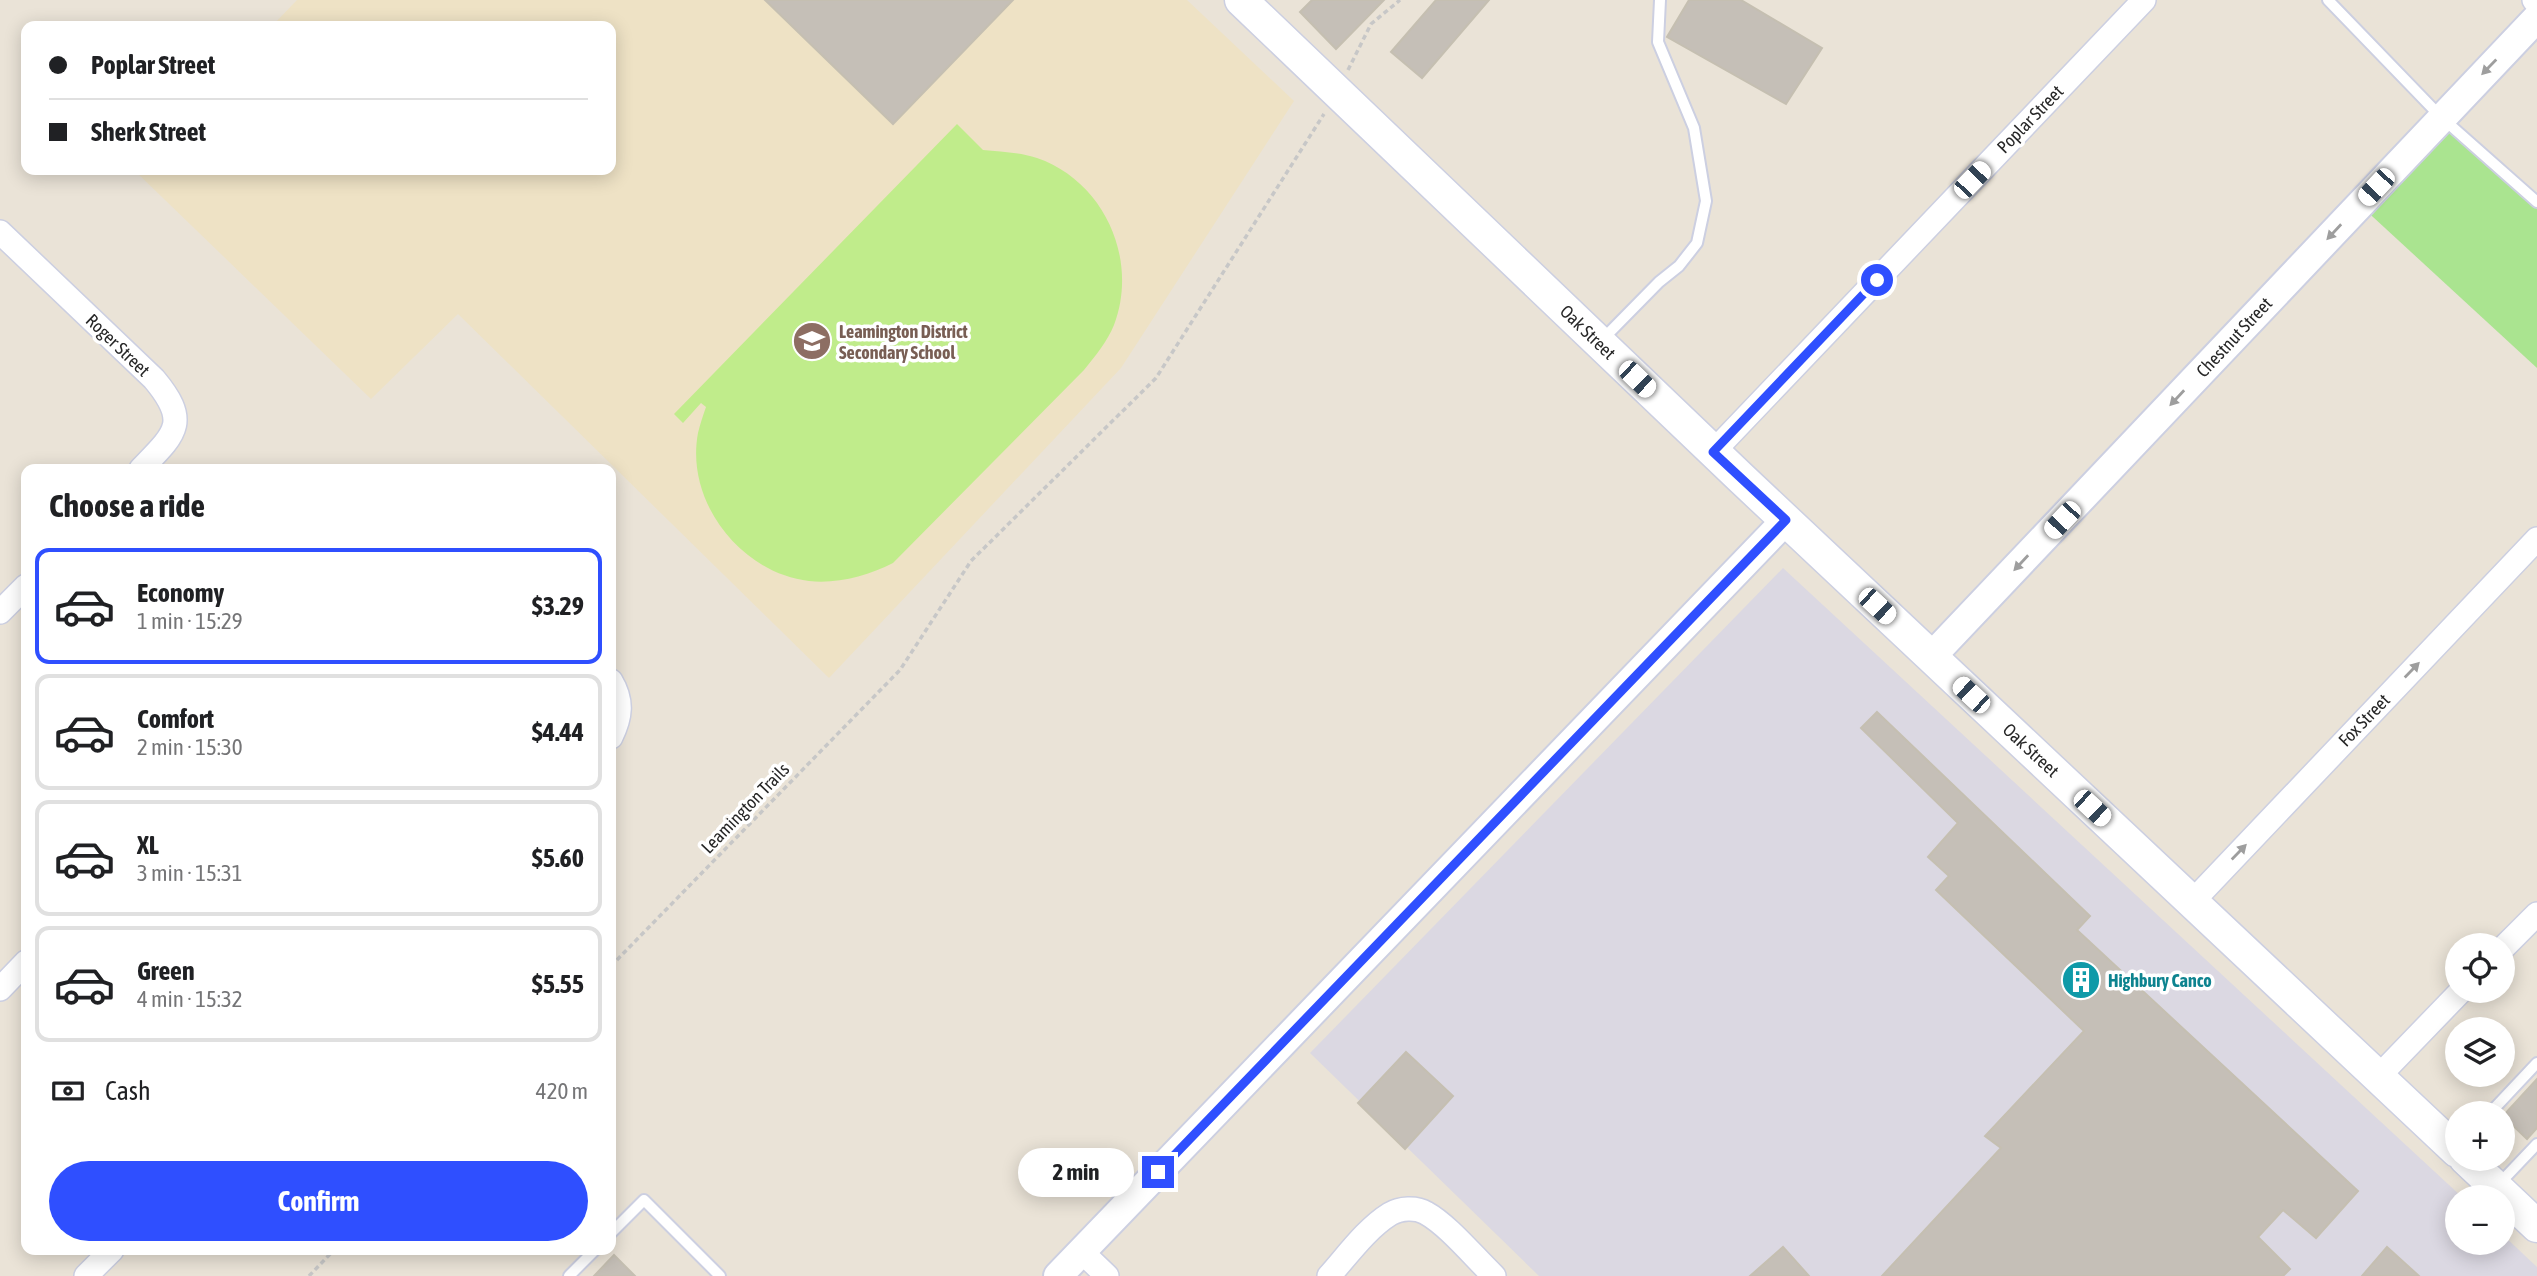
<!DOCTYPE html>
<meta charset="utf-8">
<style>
:root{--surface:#fff;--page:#f6f6f6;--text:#202124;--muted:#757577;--line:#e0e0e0;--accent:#2f4fff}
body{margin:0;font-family:"Asap Condensed",sans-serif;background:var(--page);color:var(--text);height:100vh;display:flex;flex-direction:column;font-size:26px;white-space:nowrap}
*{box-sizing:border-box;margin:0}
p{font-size:23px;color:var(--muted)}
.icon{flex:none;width:38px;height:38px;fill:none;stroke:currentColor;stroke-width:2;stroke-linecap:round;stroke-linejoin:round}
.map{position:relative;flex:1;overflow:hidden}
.sheet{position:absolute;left:21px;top:464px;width:595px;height:791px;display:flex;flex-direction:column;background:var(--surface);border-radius:14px;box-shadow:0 4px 18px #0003}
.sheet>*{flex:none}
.hud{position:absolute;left:21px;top:21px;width:595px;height:154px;border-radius:14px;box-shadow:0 4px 18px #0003;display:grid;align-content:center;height:154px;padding:0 28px;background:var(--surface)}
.controls{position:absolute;left:2445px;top:933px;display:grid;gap:14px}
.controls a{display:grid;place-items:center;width:70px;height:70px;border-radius:50%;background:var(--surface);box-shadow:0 4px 18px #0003;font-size:35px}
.end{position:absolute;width:32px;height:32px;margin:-16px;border:9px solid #2f4fff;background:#fff;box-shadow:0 0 0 4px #fff}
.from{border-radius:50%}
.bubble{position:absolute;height:49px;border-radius:24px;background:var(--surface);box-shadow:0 4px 18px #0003;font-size:23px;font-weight:700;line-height:49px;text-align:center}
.car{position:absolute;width:21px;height:42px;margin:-21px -10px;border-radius:9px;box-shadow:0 0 5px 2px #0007;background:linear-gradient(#fff 24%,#345 0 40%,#fff 0 76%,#345 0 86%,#fff 0)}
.hud b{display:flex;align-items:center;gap:24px;height:66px;font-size:26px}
.hud b+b{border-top:2px solid var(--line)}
.hud i{width:18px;height:18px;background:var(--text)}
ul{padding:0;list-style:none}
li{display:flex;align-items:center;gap:21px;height:116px;margin:0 14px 10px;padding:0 14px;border:4px solid var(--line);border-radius:14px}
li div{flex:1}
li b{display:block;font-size:26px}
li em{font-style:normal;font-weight:700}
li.selected{border-color:var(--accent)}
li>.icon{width:63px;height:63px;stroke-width:1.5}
h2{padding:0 28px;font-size:32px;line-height:84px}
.pay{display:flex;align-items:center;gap:18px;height:77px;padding:0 28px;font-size:26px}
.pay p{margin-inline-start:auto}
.action{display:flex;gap:14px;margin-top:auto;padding:14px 28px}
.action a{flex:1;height:80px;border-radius:42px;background:var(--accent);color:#fff;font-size:28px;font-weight:700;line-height:80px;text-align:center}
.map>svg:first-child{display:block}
</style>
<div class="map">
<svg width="2537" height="1276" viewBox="0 0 2537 1276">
<rect width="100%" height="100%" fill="#eae3d7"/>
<!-- industrial -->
<path fill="#dbd8e2" d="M 1783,568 L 2462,1197 L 2457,1197 L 2457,1242 L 2502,1242 L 2503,1235 L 2537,1267 L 2537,1276 L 1539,1276 L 1310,1053 Z"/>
<!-- education -->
<path fill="#eee2c5" d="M 297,0 L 1187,0 L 1294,101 L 1121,368 L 829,678 L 458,314 L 371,399 L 134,170 L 611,170 L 611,26 L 272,26 Z"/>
<!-- green -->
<path fill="#aae490" d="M 2441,117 L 2537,204 L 2537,368 L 2360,205 Z"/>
<!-- pitch -->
<path fill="#c0ec8b" d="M 957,124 L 983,150 C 1001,152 1020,152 1037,158 C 1104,181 1139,259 1114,325 C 1107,342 1096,355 1084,370 L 893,563 C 868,576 837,584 809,581 C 741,573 685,502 698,433 C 700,424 703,416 706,407 L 701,403 L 683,423 L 674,414 Z"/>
<!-- building -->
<path fill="#c5bfb7" stroke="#c5bfb1" stroke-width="2" d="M 765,0 L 1013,0 L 893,124 Z
M 1312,0 L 1384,0 L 1336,49 L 1300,12 Z
M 1436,0 L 1489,0 L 1422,78 L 1391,52 Z
M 1689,0 L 1741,0 L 1822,48 L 1786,104 L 1667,37 Z
M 1877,712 L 2090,916 L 2077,930 L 2358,1191 L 2316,1238 L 2283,1210 L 2258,1237 L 2290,1269 L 2283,1276 L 1882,1276 L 2001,1148 L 1985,1136 L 2084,1031 L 1936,890 L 1949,876 L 1928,857 L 1958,823 L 1861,728 Z
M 1406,1052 L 1453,1096 L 1405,1149 L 1358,1103 Z
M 2537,1079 L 2537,1128 L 2527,1139 L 2503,1116 Z
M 1783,1247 L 1809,1276 L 1750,1276 Z
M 2387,1247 L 2419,1276 L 2362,1276 Z
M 614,1255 L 635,1276 L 594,1276 Z"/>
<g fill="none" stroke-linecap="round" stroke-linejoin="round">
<!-- service casing -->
<g stroke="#cccfe1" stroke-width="14">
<path id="service" d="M 2328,0 L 2441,117 L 2537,202
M 1601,341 L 1659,282 L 1679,266 L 1697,243 L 1706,201 L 1694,128 L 1658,42 L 1660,0
M 2490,1113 L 2537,1063
M 2498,1185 L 2537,1144
M 611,1233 L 644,1200 L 720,1276
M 569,1276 L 595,1250"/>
</g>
<!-- minor casing -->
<g stroke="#cccfe1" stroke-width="26">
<path id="minor" d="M 2534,0 L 2537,3
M 0,232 L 154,379 C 190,422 176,433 141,469
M 1713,452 L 2144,0
M 0,612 L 26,586
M 611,681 C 623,701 621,717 611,737
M 2192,902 L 2537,539
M 2502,949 L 2537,914
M 0,989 L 26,962
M 2378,1077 L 2462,990
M 1082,1252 L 1107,1276
M 86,1276 L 112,1250
M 1329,1276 C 1347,1256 1366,1229 1390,1214 C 1400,1208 1416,1207 1426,1213 C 1448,1225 1475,1258 1494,1276"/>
</g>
<!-- tertiary casing -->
<g stroke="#cccfe1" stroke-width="32">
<path id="tertiary" d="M 1931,657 L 2537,18
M 1058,1276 L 1786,520"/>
</g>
<!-- secondary casing -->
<g stroke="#cccfe1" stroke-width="35">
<path id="secondary" d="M 1241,0 L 1740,477 L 2457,1151
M 2465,1158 L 2537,1226"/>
</g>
<!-- path -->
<path stroke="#c7c7c7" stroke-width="3.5" stroke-dasharray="5 3.5" stroke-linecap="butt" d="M 1348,70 L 1371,24 L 1400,0
M 611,966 L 900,670 L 971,561 L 1156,378 L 1324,114
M 309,1276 L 334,1250"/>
<!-- service -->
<use href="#service" stroke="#fff" stroke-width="10"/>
<!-- minor -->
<use href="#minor" stroke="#fff" stroke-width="23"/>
<!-- tertiary -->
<use href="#tertiary" stroke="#fff" stroke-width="28"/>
<!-- secondary -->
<use href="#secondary" stroke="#fff" stroke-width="32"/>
</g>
<!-- one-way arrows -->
<defs><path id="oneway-solid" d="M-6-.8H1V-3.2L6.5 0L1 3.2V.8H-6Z" transform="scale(1.75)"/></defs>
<g fill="#9e9e9e">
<use href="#oneway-solid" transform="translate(2489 67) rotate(134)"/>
<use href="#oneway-solid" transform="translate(2334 232) rotate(133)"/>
<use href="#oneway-solid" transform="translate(2177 398) rotate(133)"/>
<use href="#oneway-solid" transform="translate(2021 563) rotate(133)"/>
<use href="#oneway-solid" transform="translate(2412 670) rotate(-46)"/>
<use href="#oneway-solid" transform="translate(2239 852) rotate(-46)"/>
</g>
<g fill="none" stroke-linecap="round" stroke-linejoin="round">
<!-- route -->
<path stroke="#2f4fff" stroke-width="9" d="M 1158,1172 L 1786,520 L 1713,452 L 1877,280"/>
</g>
<!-- icons -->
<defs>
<g id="school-disc" transform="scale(2.0125)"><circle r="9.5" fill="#8d6e63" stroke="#fff"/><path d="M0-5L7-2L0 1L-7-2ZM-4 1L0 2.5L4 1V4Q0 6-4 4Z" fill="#fff"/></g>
<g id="building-disc" transform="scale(2.0125)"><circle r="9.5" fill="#0f9aa8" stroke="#fff"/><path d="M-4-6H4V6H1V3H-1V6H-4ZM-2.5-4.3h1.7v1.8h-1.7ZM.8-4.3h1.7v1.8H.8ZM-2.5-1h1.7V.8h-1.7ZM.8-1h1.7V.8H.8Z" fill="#fff"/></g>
</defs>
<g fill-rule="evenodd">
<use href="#school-disc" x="812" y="341"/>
<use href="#building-disc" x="2081" y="980"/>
</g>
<g text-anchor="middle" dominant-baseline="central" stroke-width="7" stroke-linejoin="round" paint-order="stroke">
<!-- street labels -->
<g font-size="18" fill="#272727" stroke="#fff">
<text transform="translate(2030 119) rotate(-46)">Poplar Street</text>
<text transform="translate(1588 332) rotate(44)">Oak Street</text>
<text transform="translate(2234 337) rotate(-47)">Chestnut Street</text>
<text transform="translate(118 345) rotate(44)">Roger Street</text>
<text transform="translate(2364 720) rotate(-46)">Fox Street</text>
<text transform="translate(2031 750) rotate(43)">Oak Street</text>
<text transform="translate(745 808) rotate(-46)">Leamington Trails</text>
</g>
<!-- education labels -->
<g font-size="18" font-weight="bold" fill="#785e54" stroke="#fff" text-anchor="start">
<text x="839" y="331">Leamington District<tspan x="839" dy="21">Secondary School</tspan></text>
</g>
<!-- culture labels -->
<g font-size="18" font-weight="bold" fill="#0d838f" stroke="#fff" text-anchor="start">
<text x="2108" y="980">Highbury Canco</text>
</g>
</g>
</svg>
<div class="controls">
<a><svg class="icon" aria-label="locate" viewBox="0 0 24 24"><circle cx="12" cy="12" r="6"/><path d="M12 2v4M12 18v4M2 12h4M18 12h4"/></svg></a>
<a><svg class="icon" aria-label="layers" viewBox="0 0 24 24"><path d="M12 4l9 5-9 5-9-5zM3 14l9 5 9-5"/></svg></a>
<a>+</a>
<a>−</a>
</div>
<i class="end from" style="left:1877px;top:280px"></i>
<i class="end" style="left:1158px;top:1172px"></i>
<div class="bubble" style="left:1018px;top:1148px;width:116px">2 min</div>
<i class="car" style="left:1972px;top:180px;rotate:44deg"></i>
<i class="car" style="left:2376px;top:187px;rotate:223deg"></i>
<i class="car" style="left:1637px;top:379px;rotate:134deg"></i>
<i class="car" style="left:2062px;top:520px;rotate:223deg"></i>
<i class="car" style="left:1877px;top:606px;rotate:133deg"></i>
<i class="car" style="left:1971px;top:695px;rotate:313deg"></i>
<i class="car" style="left:2092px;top:808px;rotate:133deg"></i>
<div class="hud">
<b><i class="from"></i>Poplar Street</b>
<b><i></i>Sherk Street</b>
</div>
<section class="sheet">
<h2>Choose a ride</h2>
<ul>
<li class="selected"><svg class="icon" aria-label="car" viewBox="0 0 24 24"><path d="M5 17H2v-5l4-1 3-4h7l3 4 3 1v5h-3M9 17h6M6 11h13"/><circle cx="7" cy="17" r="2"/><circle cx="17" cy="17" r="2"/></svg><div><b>Economy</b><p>1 min · 15:29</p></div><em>$3.29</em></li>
<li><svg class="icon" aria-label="car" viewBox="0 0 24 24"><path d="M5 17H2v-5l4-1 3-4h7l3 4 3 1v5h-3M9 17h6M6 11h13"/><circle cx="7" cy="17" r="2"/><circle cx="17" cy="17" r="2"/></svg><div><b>Comfort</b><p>2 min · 15:30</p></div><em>$4.44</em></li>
<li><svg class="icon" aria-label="car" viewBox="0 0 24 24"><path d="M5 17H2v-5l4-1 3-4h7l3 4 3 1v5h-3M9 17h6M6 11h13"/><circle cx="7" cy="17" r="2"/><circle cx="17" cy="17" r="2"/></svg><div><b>XL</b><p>3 min · 15:31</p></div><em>$5.60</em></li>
<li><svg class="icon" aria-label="car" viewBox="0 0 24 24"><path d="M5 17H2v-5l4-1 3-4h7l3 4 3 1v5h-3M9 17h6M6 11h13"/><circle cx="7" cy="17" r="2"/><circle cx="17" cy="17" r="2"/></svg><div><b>Green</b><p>4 min · 15:32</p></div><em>$5.55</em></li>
</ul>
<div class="pay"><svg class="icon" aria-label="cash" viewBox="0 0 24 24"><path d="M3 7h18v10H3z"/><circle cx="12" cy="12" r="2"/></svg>Cash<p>420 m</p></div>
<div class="action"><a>Confirm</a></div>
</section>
</div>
